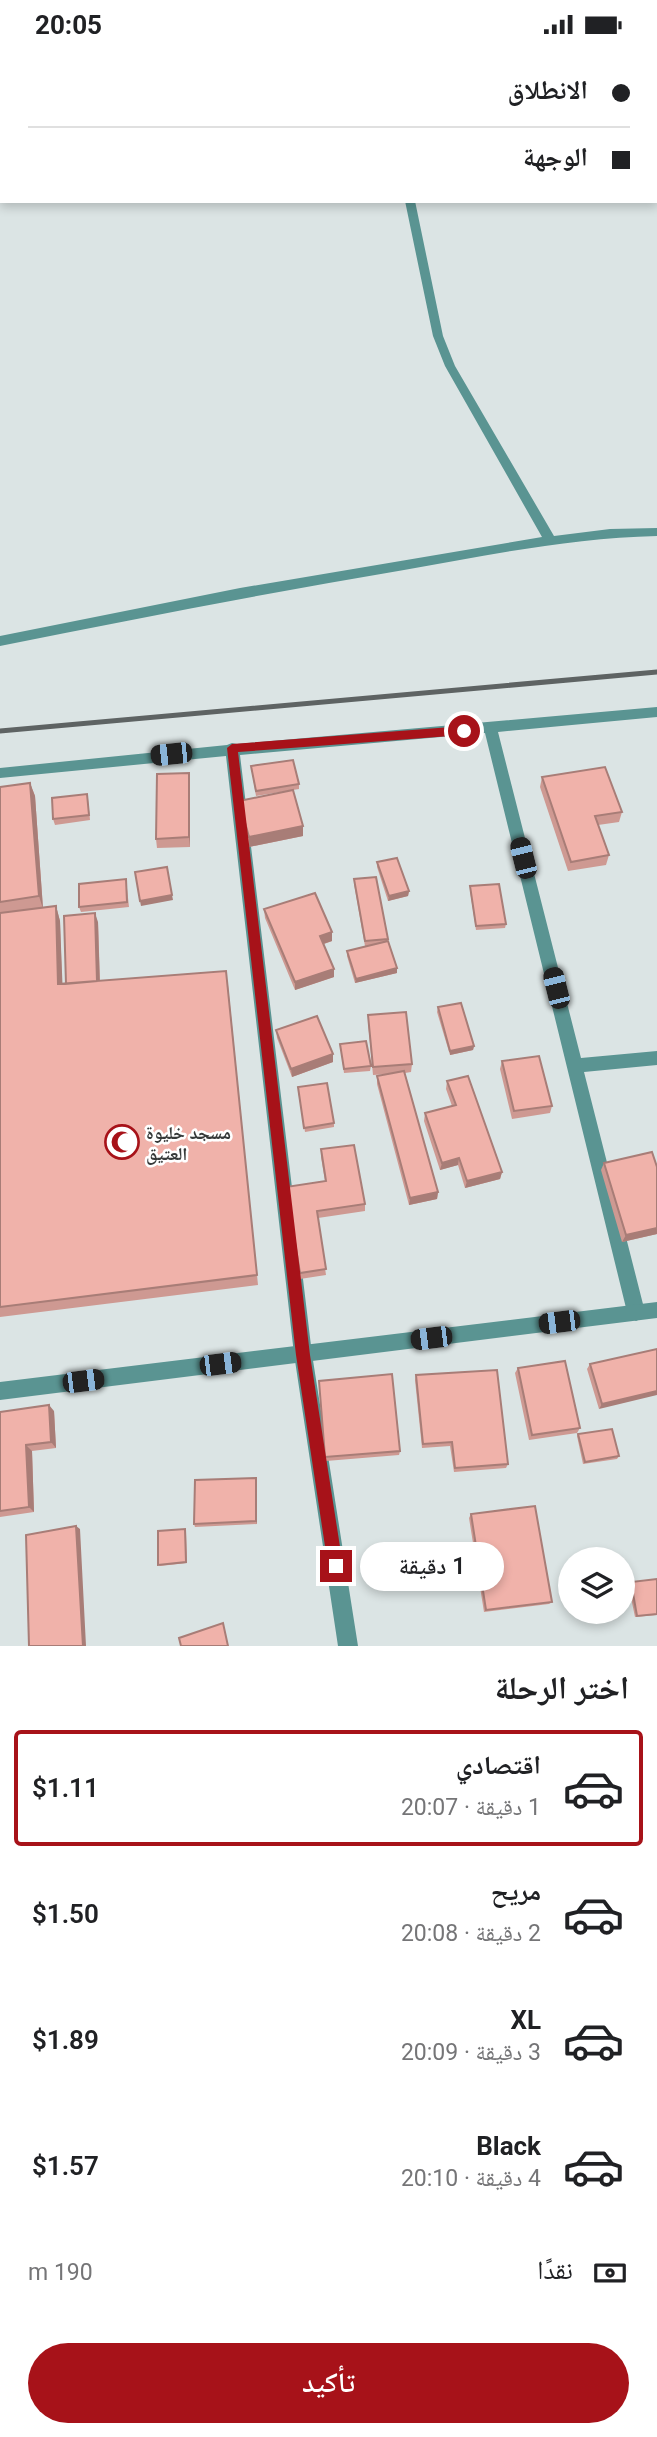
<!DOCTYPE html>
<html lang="ar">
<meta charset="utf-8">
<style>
:root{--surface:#fff;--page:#f2f2f2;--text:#202124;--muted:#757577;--line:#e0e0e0;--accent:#a71219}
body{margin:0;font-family:Roboto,"Noto Naskh Arabic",sans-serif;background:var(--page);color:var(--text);direction:rtl;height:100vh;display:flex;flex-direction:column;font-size:26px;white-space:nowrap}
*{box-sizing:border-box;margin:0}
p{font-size:23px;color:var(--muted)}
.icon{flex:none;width:38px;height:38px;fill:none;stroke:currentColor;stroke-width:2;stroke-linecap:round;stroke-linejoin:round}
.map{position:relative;height:1597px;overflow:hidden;direction:ltr}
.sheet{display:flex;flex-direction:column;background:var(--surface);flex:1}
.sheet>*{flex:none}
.banner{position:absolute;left:0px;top:0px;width:658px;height:154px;box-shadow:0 4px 10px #0003;direction:rtl;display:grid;align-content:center;height:154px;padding:0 28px;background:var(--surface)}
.tools{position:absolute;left:558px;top:1498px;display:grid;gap:14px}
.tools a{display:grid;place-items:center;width:77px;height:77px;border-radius:50%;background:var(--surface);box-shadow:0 4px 10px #0003;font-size:35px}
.end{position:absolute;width:32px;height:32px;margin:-16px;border:9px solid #a71219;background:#fff;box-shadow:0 0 0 4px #fff}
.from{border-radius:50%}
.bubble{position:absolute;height:49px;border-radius:24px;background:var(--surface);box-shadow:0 4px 10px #0003;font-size:23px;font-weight:600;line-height:49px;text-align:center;direction:rtl}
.car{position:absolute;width:21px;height:42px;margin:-21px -10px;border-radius:9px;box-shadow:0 0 5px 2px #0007;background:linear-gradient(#222 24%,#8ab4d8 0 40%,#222 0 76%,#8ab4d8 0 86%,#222 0)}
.banner b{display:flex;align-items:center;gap:24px;height:66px;font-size:26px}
.banner b+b{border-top:2px solid var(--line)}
.banner i{width:18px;height:18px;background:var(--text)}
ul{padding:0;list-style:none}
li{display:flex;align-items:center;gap:21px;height:116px;margin:0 14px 10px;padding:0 14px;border:4px solid transparent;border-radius:7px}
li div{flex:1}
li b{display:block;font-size:26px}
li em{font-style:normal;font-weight:600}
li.selected{border-color:var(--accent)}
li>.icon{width:63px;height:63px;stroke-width:1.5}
h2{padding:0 28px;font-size:32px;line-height:84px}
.pay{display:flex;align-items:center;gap:18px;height:77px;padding:0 28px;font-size:26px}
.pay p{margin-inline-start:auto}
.button{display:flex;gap:14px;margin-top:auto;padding:14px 28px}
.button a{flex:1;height:80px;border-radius:42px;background:var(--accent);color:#fff;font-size:28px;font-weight:600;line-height:80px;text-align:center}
.status{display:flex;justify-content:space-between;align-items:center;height:49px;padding:0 35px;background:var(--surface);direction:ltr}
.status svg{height:19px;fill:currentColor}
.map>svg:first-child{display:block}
</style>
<div class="status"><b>20:05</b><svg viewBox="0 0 49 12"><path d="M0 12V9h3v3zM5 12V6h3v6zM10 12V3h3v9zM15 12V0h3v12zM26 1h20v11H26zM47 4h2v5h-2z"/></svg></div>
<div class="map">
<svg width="657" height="1597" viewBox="0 0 657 1597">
<rect width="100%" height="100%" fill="#dbe4e4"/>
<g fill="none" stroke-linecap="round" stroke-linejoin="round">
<!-- minor -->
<path fill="#5a9492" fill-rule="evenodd" d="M 345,0 L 353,0 L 353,2 L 345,2 Z
M 405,152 L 415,152 L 443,287 L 455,317 L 554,487 L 610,480 L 657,479 L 657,487 C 571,489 488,506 404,521 C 268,544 134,570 0,597 L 0,587 L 240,539 L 542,488 L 445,317 L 433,287 Z
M 657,658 L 657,668 L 498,683 L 581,1009 L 657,1002 L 657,1016 L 584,1023 L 645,1263 L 642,1269 L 636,1272 L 630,1269 L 627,1263 L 485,684 L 240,706 L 312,1305 L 358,1597 L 338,1597 L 294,1305 L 226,707 L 0,729 L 0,719 L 227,696 L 232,694 L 237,695 Z"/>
<!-- tertiary -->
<path fill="#5a9492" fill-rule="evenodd" d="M 657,1253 L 657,1269 L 0,1351 L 0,1333 Z"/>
<!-- rail -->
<path stroke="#5e6363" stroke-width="5" d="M 0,682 L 657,623"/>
</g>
<!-- wall -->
<path fill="#ce9992" d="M 251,717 L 299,735 L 299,740 L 256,747 Z
M 542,728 L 622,763 L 619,773 L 598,776 L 609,806 L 606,816 L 568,822 L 540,738 Z
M 30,734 L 35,747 L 43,859 L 56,857 L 60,872 L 62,935 L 66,935 L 98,873 L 100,932 L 228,936 L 258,1236 L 0,1268 L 0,738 Z
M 190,734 L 190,798 L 157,799 L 156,790 Z
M 88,750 L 90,771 L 55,776 L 53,770 Z
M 239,752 L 303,787 L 249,798 L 240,762 Z
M 377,813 L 409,842 L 408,847 L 388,852 L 377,818 Z
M 126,830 L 129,858 L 81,863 L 79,858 Z
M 354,830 L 388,890 L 387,893 L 397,924 L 355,934 L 347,907 L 347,902 L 371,897 L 365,897 L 354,835 Z
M 470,837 L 506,875 L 505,879 L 476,881 L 470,842 Z
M 264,860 L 332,883 L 332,892 L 324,895 L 334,920 L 334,928 L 295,941 L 265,869 Z
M 438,958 L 474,997 L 473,1001 L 450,1006 L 437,963 Z
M 368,966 L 412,1015 L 411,1023 L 405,1024 L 438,1143 L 437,1150 L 409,1156 L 377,1035 L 377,1027 L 390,1025 L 373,1026 L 368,974 Z
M 276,981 L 333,1005 L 333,1013 L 292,1028 L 277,989 Z
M 340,995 L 371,1017 L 370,1022 L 344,1024 Z
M 502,1012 L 552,1057 L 550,1064 L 512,1070 L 500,1020 Z
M 447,1032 L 502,1123 L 500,1130 L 465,1139 L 458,1116 L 440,1121 L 424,1072 L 425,1064 L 452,1057 L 446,1040 Z
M 298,1042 L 334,1074 L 334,1078 L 305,1083 Z
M 321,1100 L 365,1155 L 365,1162 L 318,1169 L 326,1226 L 300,1230 L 286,1138 L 325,1132 L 321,1108 Z
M 604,1114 L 657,1185 L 622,1193 L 601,1121 Z
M 657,1300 L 599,1360 L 587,1320 L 590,1315 Z
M 518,1319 L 580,1379 L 577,1384 L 529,1391 L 515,1324 Z
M 416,1326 L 508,1415 L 506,1419 L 454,1423 L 450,1397 L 422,1399 L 415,1331 Z
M 319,1332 L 400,1402 L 399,1406 L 326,1412 Z
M 54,1362 L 56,1399 L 32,1402 L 34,1463 L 0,1468 L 0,1363 Z
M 578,1385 L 619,1407 L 617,1410 L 583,1415 L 577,1387 Z
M 256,1429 L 257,1475 L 195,1478 L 194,1475 Z
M 471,1465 L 552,1553 L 549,1555 L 484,1563 L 469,1469 Z
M 185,1480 L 186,1482 L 187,1514 L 160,1517 L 158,1516 Z
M 657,1530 L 657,1566 L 635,1568 L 628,1534 L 631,1533 Z"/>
<!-- shaded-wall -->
<path fill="#a87d77" d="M 189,724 L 190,734 L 190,798 L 189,788 Z
M 30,734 L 35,747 L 43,860 L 39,847 Z
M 303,777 L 303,787 L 249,798 L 249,788 Z
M 409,842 L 408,847 L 388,852 L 389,847 Z
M 172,846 L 173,851 L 141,857 L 140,852 Z
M 56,857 L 60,872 L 63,949 L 58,935 Z
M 95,864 L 98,873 L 100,941 L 97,933 Z
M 332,883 L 332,892 L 320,896 L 320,887 Z
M 397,919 L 397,924 L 355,934 L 356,930 Z
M 334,920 L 334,928 L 295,941 L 295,933 Z
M 474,997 L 473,1001 L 450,1006 L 450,1002 Z
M 333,1005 L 333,1013 L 292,1028 L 291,1020 Z
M 459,1109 L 458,1116 L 440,1121 L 442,1114 Z
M 502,1123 L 500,1130 L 465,1139 L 467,1132 Z
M 438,1143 L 437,1150 L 409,1156 L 410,1149 Z
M 657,1179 L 657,1185 L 622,1193 L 626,1186 Z
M 657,1342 L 657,1346 L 599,1360 L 602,1355 Z
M 49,1356 L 54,1362 L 56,1399 L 51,1393 Z
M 26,1396 L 32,1402 L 34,1463 L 29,1458 Z
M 256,1429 L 257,1433 L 257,1475 L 256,1472 Z
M 76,1477 L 80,1480 L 86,1597 L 83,1597 Z"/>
<!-- building -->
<path fill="#f0b2aa" stroke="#a87d77" stroke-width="2" d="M 293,711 L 299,735 L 256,742 L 251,717 Z
M 605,718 L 622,763 L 595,767 L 609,806 L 571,813 L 542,728 Z
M 189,724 L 189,788 L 156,790 L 157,725 Z
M 30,734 L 39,847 L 0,853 L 0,738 Z
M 293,741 L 303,777 L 249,788 L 239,752 Z
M 87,745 L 89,766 L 53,770 L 52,749 Z
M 397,809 L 409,842 L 389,847 L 377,813 Z
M 167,818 L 172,846 L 140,852 L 135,823 Z
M 376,828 L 388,890 L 365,892 L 354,830 Z
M 126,830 L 127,853 L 79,858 L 79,835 Z
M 499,835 L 506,875 L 476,877 L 470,837 Z
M 315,844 L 332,883 L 320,887 L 334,920 L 295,933 L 264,860 Z
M 56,857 L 58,935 L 226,922 L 257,1226 L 0,1258 L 0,864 Z
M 95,864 L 97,932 L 66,935 L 64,867 Z
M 388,892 L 397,919 L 356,930 L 347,902 Z
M 461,954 L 474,997 L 450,1002 L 438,958 Z
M 406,963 L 412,1015 L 373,1018 L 368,966 Z
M 317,967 L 333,1005 L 291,1020 L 276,981 Z
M 366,992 L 371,1017 L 344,1020 L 340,995 Z
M 539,1007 L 552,1057 L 514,1062 L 502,1012 Z
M 404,1022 L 438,1143 L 410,1149 L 377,1027 Z
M 468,1027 L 502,1123 L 467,1132 L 459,1109 L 442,1114 L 425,1064 L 456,1056 L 447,1032 Z
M 327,1034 L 334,1074 L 304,1079 L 298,1038 Z
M 354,1096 L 365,1155 L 317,1162 L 326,1220 L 300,1224 L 286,1138 L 326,1132 L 321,1100 Z
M 652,1103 L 657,1118 L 657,1179 L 626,1186 L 604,1114 Z
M 657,1300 L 657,1342 L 602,1355 L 590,1315 Z
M 565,1312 L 580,1379 L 532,1386 L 518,1319 Z
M 497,1321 L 508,1415 L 455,1419 L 452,1393 L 423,1395 L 416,1326 Z
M 392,1325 L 400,1402 L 325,1408 L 319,1332 Z
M 49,1356 L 51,1393 L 26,1396 L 29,1458 L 0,1462 L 0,1363 Z
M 612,1380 L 619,1407 L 585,1413 L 578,1385 Z
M 256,1429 L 256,1472 L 194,1475 L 195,1431 Z
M 535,1457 L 552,1553 L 486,1561 L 471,1465 Z
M 76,1477 L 83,1597 L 29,1597 L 26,1486 Z
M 185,1480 L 186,1513 L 158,1516 L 158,1482 Z
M 657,1530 L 657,1565 L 637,1567 L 631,1533 Z
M 223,1574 L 228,1597 L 181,1597 L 179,1589 Z"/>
<!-- route -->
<path fill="#a71219" d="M 464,677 L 469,682 L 464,686 L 238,703 L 310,1306 L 343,1517 L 341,1523 L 336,1525 L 330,1523 L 328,1517 L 296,1306 L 227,699 L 232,695 Z"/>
<!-- icons -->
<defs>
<g id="mosque-ring" transform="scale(1.75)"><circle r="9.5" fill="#fff" stroke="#a71219" stroke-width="1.5"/><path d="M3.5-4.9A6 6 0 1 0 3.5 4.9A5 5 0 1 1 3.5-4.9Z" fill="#a71219"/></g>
</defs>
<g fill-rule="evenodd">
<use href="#mosque-ring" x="122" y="1093"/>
</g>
<g text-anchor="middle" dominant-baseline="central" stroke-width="5" stroke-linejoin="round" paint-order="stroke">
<!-- poi labels -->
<g font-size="18" font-weight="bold" fill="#373a3a" stroke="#fff" text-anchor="start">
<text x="146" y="1083">مسجد خليوة<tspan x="146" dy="21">العتيق</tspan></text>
</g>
</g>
</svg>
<div class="tools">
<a><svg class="icon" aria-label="layers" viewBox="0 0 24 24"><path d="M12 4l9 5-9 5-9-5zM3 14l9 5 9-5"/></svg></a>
</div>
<i class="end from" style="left:464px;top:682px"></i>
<i class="end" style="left:336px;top:1517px"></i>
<div class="bubble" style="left:360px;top:1493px;width:144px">1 دقيقة</div>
<i class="car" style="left:171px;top:705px;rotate:264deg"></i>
<i class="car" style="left:523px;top:809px;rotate:346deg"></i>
<i class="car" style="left:556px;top:939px;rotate:346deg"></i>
<i class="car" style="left:559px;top:1273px;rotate:263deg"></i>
<i class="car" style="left:431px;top:1289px;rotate:263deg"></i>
<i class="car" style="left:220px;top:1315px;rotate:83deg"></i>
<i class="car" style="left:83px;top:1332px;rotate:83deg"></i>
<div class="banner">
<b><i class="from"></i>الانطلاق</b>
<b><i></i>الوجهة</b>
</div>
</div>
<section class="sheet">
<h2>اختر الرحلة</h2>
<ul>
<li class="selected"><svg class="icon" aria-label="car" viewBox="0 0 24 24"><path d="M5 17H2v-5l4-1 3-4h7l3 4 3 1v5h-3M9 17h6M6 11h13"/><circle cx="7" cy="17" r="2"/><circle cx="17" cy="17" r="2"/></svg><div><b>اقتصادي</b><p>1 دقيقة · 20:07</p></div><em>$1.11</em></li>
<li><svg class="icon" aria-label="car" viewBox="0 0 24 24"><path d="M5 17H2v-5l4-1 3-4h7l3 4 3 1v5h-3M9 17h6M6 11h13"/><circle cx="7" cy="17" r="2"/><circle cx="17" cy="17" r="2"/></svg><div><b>مريح</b><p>2 دقيقة · 20:08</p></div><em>$1.50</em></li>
<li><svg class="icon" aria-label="car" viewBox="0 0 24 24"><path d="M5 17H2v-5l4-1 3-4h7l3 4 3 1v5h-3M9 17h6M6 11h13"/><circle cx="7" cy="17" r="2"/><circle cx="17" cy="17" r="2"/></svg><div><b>XL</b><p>3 دقيقة · 20:09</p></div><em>$1.89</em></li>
<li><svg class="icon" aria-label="car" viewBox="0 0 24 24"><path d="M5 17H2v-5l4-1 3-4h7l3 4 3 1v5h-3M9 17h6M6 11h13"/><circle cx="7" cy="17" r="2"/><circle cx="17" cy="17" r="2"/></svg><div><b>Black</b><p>4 دقيقة · 20:10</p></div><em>$1.57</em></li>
</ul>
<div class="pay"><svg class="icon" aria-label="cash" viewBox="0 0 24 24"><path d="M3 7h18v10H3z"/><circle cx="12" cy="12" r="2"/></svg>نقدًا<p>190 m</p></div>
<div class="button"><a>تأكيد</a></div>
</section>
